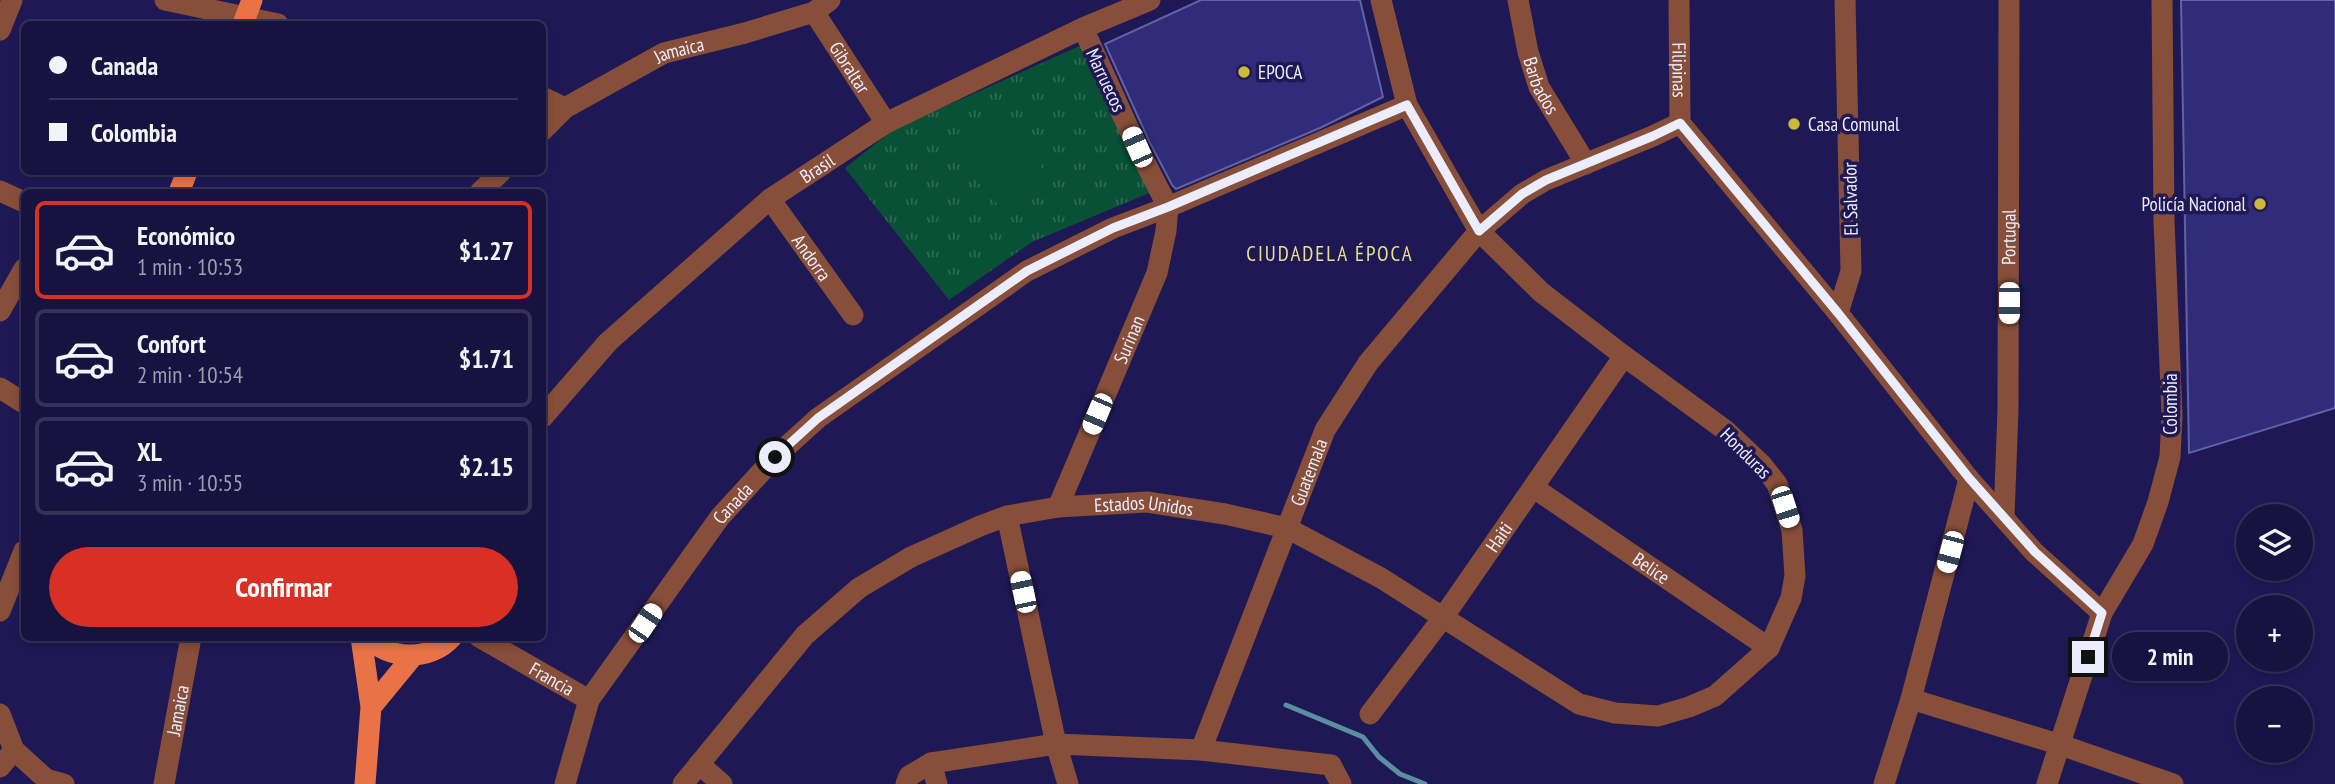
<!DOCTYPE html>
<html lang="es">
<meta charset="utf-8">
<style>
:root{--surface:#161340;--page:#1f1c47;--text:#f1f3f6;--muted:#9e9eb1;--line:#353259;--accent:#d93025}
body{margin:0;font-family:"PT Sans Narrow",sans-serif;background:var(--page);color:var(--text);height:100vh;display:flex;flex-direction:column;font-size:26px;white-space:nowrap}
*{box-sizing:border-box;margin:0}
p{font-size:23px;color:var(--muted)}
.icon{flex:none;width:38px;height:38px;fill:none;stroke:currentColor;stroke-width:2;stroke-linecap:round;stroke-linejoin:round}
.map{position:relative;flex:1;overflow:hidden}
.side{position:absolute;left:21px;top:189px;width:525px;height:452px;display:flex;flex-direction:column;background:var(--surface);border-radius:10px;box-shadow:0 4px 10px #0003,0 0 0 2px var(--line)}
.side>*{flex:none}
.guide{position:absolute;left:21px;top:21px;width:525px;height:154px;border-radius:10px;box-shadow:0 4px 10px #0003,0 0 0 2px var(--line);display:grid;align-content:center;height:154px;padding:0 28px;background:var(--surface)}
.fabs{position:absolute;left:2236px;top:504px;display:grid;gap:14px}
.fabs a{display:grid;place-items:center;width:77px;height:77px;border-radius:50%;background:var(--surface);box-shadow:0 4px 10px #0003,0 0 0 2px var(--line);font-size:35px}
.end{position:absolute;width:32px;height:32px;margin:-16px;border:9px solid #ebedfc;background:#111;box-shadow:0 0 0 4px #111}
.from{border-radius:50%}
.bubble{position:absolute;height:49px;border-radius:24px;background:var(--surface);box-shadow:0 4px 10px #0003,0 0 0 2px var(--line);font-size:23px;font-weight:700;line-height:49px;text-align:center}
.car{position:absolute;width:21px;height:42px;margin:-21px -10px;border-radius:9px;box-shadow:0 0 5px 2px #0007;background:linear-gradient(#fff 24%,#345 0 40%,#fff 0 76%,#345 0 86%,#fff 0)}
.guide b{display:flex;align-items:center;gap:24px;height:66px;font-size:26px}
.guide b+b{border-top:2px solid var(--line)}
.guide i{width:18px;height:18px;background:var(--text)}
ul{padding:12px 0 0;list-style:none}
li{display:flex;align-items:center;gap:21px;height:98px;margin:0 14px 10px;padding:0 14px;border:4px solid var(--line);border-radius:10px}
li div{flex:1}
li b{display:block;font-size:26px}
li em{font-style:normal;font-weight:700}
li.on{border-color:var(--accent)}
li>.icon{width:63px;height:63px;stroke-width:1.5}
.action{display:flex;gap:14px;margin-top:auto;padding:14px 28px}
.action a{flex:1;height:80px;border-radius:42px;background:var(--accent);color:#fff;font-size:28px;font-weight:700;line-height:80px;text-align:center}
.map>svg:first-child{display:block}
</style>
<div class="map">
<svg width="2335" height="784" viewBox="0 0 2335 784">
<defs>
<pattern id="park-tufts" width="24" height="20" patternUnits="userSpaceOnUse" patternTransform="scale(1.75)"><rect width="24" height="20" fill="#095135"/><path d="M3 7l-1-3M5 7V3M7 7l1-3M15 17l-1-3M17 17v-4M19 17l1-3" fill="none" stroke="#2d6a53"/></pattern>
</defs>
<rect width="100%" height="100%" fill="#1e1955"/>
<!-- park -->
<path fill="url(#park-tufts)" d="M 1084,44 L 1154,191 L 1032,242 L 949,300 L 845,168 L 893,130 Z"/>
<!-- pitch -->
<path fill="#095135" d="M 1004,111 L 1049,179 L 1002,209 L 942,142 Z"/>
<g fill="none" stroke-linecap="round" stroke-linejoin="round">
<!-- stream -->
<path stroke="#5b8ea1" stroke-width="5" d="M 1286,705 L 1363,737 L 1379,757 L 1400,774 L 1425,784"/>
</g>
<!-- building -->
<path fill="#312c79" stroke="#6062a5" stroke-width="2" d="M 1201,0 L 1360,0 L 1383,97 L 1320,128 L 1176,189 L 1172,185 L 1149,141 L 1105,44 Z
M 2181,0 L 2335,0 L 2335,408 L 2189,453 Z"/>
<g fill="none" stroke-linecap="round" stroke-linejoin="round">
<!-- minor -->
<g stroke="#874e39" stroke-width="21">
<path d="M 165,0 L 278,24"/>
<path id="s1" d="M 1518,0 L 1528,52 L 1539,87 L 1586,164"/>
<path id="s2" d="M 1679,0 L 1680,123 L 1838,313 L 1969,479 L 2034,552 L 2102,613"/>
<path id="s3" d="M 814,12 L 886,123"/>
<path d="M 0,30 L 12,0"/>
<path d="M 542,97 L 565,108"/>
<path id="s4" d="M 542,131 L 565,108 L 664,53 L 745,33 L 814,12 L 830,0"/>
<path d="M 0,191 L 24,202"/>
<path d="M 480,192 L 501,172"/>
<path id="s5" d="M 770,199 L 853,315"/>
<path d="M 0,311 L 24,269"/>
<path d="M 1838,313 L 1851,271 L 1845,0"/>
<path d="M 0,388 L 24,403"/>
<path id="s6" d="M 542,418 L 608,342 L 770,199 L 886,123 L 1083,28 L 1150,0"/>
<path id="s7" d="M 1534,488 L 1769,648"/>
<path id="s8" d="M 1058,507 L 1157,273 L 1166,231 L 1168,207 L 1137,147 L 1083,28"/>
<path d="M 1007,516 L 1056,744 L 1068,784"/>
<path id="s9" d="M 2004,517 L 2008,410 L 2009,0"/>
<path d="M 0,611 L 24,551"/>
<path id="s10" d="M 479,637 L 589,700"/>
<path d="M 1911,699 L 2061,745 L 2173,784"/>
<path d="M 0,714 L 14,750 L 46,779 L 64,784"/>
<path id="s11" d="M 1370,714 L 1442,619 L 1624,356"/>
<path id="s12" d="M 1201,750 L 1325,430 L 1368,363 L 1479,231 L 1522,194 L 1546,180 L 1653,136 L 1680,123"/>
<path d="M 931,763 L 937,784"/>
<path d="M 699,764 L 722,784"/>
<path d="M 0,767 L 14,750"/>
<path id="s13" d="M 164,784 L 191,637"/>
<path id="s14" d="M 565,784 L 589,700 L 720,517 L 775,457 L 818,418 L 1027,271 L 1113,228 L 1168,207 L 1407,105"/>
<path id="s15" d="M 683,784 L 805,635 L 859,588 L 911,557 L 980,526 L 1007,516 L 1058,507 L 1147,502 L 1225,514 L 1287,528 L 1381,578 L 1579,704 L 1615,713 L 1658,716 L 1689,707 L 1715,696 L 1769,648 L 1791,598 L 1795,576 L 1792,530 L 1777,484 L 1762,465 L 1725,430 L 1624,356 L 1541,292 L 1479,231 L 1407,105 L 1381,0"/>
<path d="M 906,784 L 909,776 L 931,763 L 1056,744 L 1201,750 L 1331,765 L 1341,784"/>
<path d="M 1884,784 L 1911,699 L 1969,479"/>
<path d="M 2047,784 L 2102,613 L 2143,544 L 2158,502 L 2170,457 L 2172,415 L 2164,221 L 2162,0"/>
</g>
<!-- major -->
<path stroke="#e97346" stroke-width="21" d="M 243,24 L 252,0
M 179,192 L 187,172
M 361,637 L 371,707 L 365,784
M 367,637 C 389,660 430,662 452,637
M 371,707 L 413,656"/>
</g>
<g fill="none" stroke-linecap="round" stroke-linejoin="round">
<!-- route -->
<path stroke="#ebedfc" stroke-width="9" d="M 775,457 L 818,418 L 1027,271 L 1113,228 L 1168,207 L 1407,105 L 1479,231 L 1522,194 L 1546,180 L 1653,136 L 1680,123 L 1838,313 L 1969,478 L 2035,552 L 2102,613 L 2088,657"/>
</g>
<!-- markers -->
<g fill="#ccb938" stroke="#1e1955" stroke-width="2.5">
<circle cx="1244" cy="72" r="7"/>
<circle cx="1794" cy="124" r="7"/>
<circle cx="2260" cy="204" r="7"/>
</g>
<g text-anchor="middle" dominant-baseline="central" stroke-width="7" stroke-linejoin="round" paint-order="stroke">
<!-- street labels -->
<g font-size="19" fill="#ebedfc" stroke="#1e1955">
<text stroke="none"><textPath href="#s4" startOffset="161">Jamaica</textPath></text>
<text stroke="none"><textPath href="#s3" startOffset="66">Gibraltar</textPath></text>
<text stroke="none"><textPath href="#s2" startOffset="70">Filipinas</textPath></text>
<text transform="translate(1106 80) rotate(65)">Marruecos</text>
<text stroke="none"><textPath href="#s1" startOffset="89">Barbados</textPath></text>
<text stroke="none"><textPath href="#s6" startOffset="373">Brasil</textPath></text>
<text transform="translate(1850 199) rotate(-91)">El Salvador</text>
<text stroke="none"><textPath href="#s9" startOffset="280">Portugal</textPath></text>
<text stroke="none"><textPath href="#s5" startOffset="72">Andorra</textPath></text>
<text stroke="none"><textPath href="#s8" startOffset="182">Surinan</textPath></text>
<text transform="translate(2170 404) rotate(-90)">Colombia</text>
<text transform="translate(1746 453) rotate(45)">Honduras</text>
<text stroke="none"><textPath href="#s12" startOffset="298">Guatemala</textPath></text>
<text stroke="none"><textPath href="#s14" startOffset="331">Canada</textPath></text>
<text stroke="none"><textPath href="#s15" startOffset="567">Estados Unidos</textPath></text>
<text stroke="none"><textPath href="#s11" startOffset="219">Haiti</textPath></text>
<text stroke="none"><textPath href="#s7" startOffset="142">Belice</textPath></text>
<text stroke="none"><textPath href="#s10" startOffset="84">Francia</textPath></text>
<text stroke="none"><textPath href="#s13" startOffset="75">Jamaica</textPath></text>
</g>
<!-- poi labels -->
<g font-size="19" fill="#ebedfc" stroke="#1e1955" text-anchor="start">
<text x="1258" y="72">EPOCA</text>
<text x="1808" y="124">Casa Comunal</text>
<text x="2246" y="204" text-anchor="end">Policía Nacional</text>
</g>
<!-- neighbourhood labels -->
<g font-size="21" letter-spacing="2" fill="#eade8f" stroke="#1e1955">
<text x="1330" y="253">CIUDADELA ÉPOCA</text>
</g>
</g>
</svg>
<div class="fabs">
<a><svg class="icon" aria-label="layers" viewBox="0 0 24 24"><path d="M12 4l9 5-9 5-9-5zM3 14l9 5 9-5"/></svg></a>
<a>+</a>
<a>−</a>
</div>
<i class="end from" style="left:775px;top:457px"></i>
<i class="end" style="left:2088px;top:657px"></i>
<div class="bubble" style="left:2112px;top:632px;width:116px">2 min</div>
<i class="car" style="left:1137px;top:147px;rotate:336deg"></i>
<i class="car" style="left:2009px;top:303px;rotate:180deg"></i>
<i class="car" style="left:1097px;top:414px;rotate:203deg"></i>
<i class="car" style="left:1785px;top:507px;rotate:162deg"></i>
<i class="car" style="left:1950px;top:552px;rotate:195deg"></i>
<i class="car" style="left:1023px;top:592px;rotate:348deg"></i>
<i class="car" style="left:645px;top:623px;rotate:34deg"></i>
<div class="guide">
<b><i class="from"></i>Canada</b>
<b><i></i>Colombia</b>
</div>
<section class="side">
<ul>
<li class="on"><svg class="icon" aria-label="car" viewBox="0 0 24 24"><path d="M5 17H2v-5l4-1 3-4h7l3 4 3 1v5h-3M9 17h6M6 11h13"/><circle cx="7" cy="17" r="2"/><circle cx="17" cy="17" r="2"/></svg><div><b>Económico</b><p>1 min · 10:53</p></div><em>$1.27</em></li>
<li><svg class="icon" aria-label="car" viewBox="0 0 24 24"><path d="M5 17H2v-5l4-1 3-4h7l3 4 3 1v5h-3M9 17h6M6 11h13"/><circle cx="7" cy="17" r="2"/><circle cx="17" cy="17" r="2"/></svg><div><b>Confort</b><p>2 min · 10:54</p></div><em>$1.71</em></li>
<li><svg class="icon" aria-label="car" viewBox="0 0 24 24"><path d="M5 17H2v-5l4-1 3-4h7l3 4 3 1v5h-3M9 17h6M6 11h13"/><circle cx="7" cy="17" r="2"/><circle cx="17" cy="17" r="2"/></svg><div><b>XL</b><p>3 min · 10:55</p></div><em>$2.15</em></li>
</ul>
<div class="action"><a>Confirmar</a></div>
</section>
</div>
